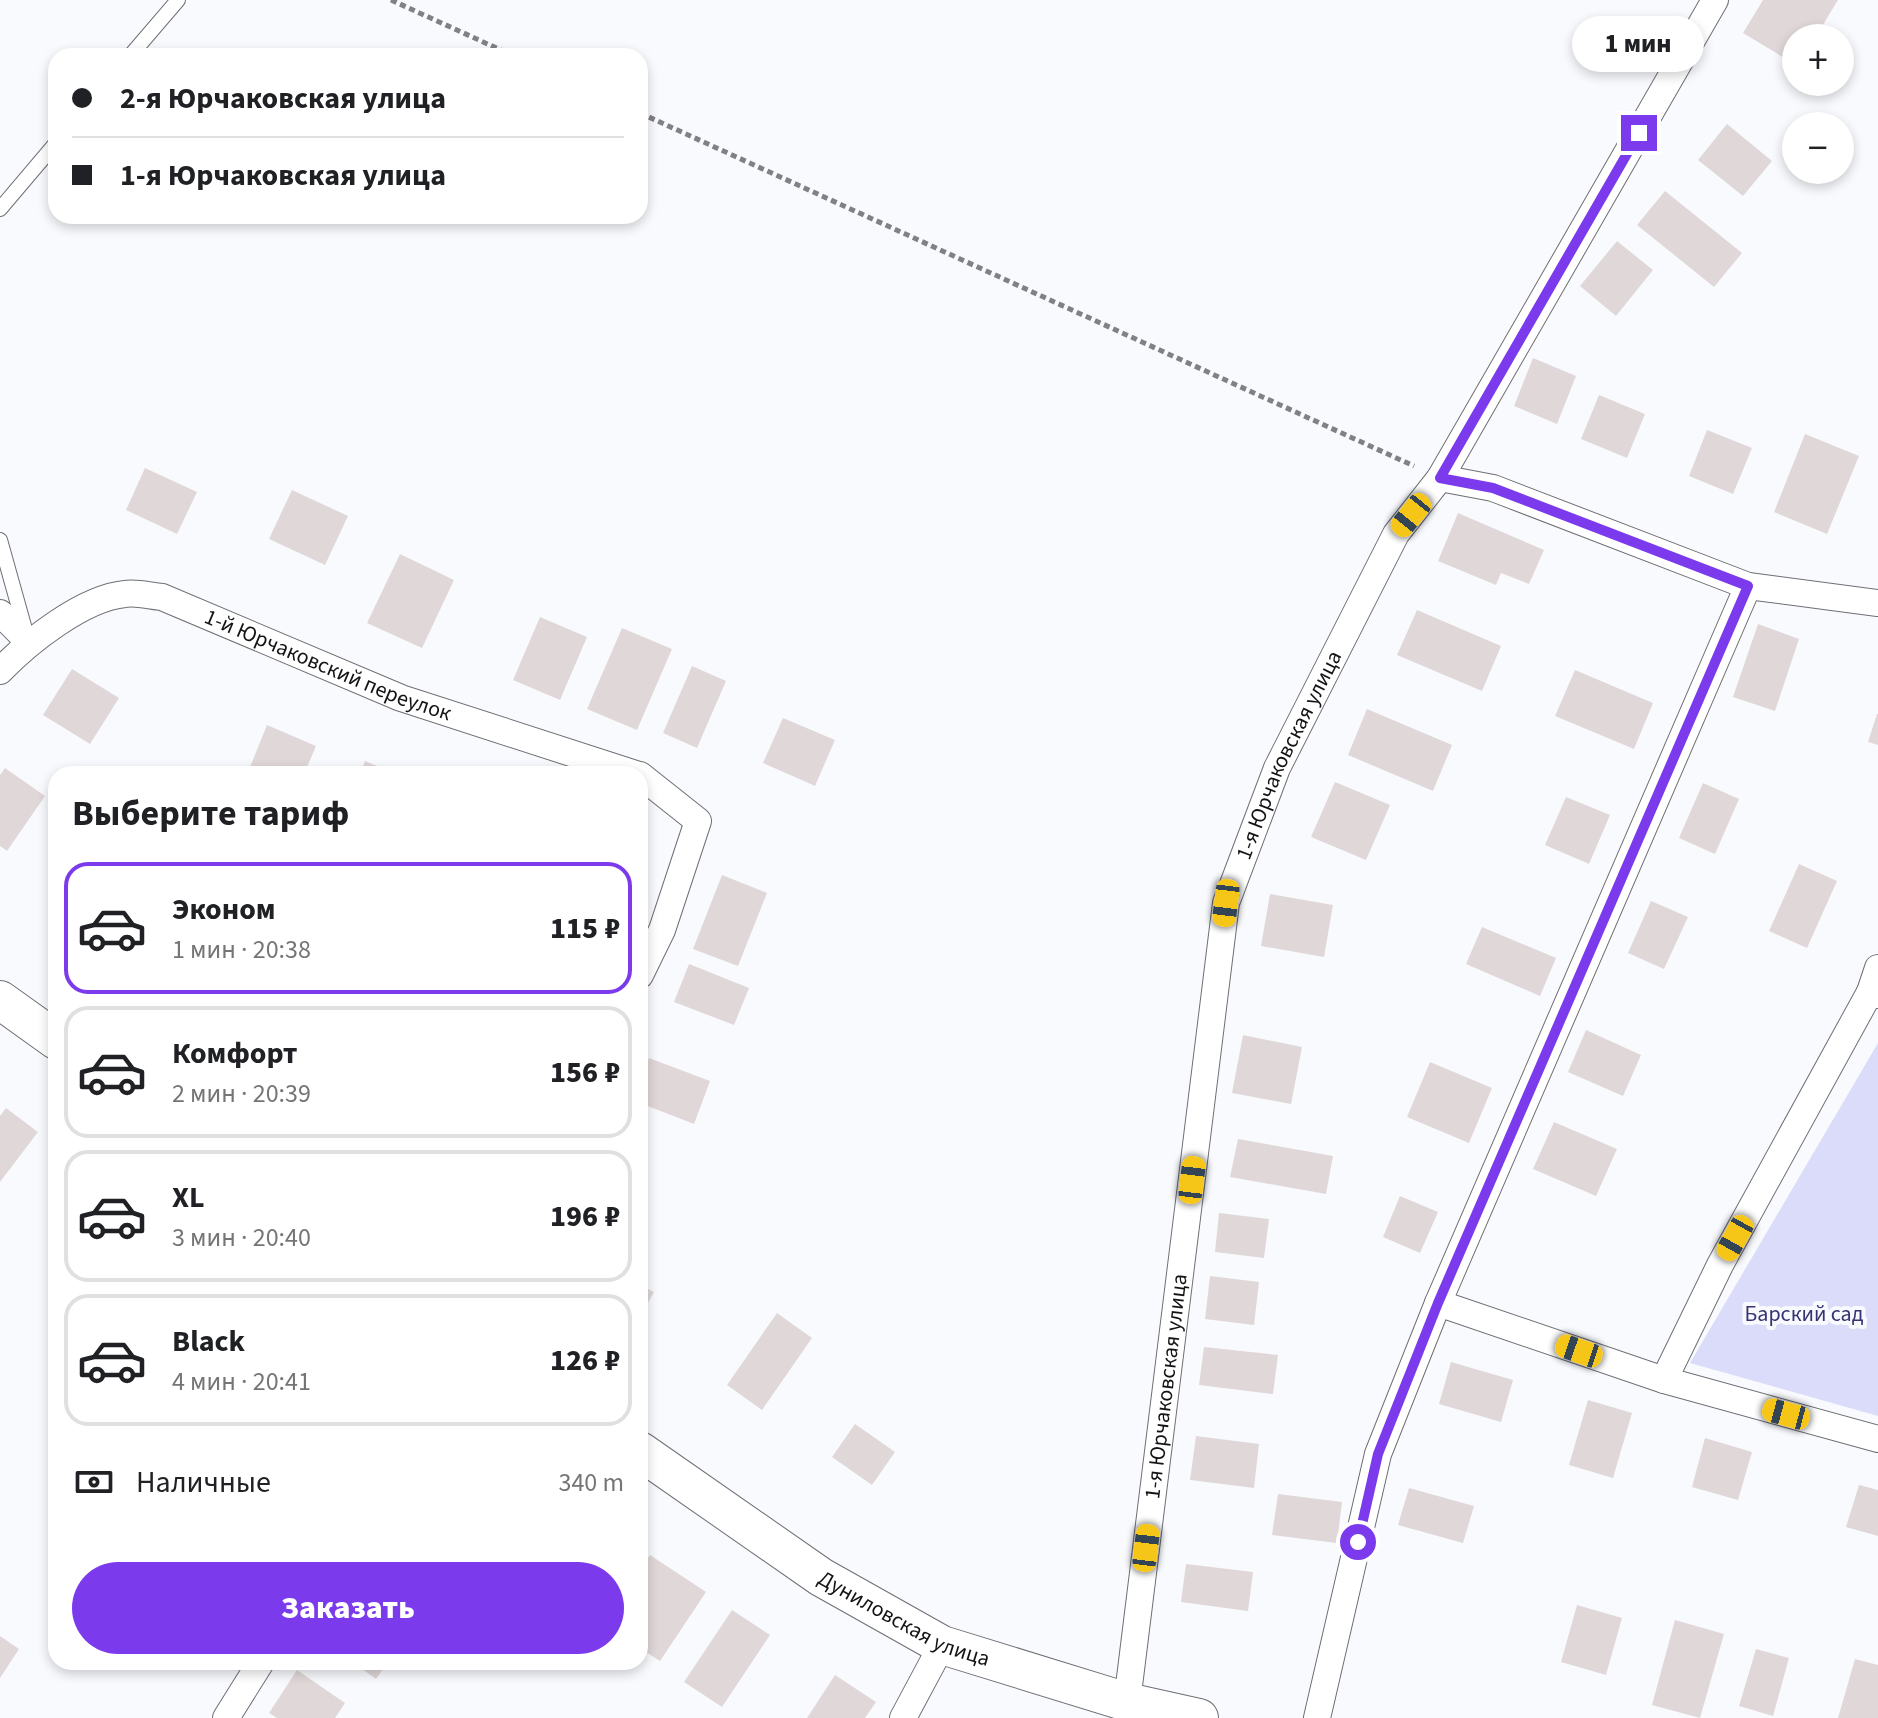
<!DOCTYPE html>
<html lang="ru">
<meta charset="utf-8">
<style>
:root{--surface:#fff;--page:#f2f2f2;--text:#202124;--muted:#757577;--line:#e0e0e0;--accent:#7c3aed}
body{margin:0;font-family:"Source Sans 3",sans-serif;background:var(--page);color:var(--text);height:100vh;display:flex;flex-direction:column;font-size:30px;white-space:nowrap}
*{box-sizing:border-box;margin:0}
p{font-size:26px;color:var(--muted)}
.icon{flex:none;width:44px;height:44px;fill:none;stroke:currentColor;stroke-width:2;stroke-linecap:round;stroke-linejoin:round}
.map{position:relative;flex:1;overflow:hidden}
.sheet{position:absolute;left:48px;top:766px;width:600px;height:904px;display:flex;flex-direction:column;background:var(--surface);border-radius:24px;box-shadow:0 4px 12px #0003}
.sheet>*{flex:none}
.banner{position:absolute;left:48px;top:48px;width:600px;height:176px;border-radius:24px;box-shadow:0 4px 12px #0003;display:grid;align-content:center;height:176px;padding:0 24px;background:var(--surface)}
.controls{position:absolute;left:1782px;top:24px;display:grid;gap:16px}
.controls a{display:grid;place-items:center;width:72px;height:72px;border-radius:50%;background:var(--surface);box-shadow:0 4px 12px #0003;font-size:40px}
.end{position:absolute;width:36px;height:36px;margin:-18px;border:10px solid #7c3aed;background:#fff;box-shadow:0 0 0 4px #fff}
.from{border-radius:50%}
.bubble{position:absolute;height:56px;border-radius:28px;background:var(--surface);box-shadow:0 4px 12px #0003;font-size:26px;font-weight:800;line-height:56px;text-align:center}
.car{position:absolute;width:24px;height:48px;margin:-24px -12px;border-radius:10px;box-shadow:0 0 6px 2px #0007;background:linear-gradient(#f5c518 24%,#345 0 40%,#f5c518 0 76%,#345 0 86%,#f5c518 0)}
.banner b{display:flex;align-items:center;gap:28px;height:76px;font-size:30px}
.banner b+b{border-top:2px solid var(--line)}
.banner i{width:20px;height:20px;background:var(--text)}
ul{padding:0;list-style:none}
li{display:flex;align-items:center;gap:24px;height:132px;margin:0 16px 12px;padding:0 8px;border:4px solid var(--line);border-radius:24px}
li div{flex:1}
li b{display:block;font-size:30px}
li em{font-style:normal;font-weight:800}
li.on{border-color:var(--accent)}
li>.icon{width:72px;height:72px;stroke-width:1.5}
h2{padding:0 24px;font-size:36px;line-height:96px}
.pay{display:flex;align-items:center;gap:20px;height:88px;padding:0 24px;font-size:30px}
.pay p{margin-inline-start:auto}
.cta{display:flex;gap:16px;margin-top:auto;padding:16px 24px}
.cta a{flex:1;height:92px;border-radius:48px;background:var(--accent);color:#fff;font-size:32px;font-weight:800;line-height:92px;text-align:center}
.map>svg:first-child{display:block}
</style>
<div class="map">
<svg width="1878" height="1718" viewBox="0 0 1878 1718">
<rect width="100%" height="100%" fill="#f9fafe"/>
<!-- green -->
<path fill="#dadcf9" d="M 1878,1043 L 1878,1416 L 1690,1363 Z"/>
<!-- building -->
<path fill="#e0d8d8" d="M 1763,0 L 1838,0 L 1815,38 L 1796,38 L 1796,65 L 1743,33 Z
M 1727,124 L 1772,161 L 1743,196 L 1698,160 Z
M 1665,191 L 1742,253 L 1714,287 L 1637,225 Z
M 1617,241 L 1653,270 L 1616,316 L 1580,286 Z
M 1533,358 L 1576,376 L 1557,424 L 1514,406 Z
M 1599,395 L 1645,414 L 1627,458 L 1581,439 Z
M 1707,430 L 1752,448 L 1733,494 L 1689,476 Z
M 1805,434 L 1859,456 L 1827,534 L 1774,512 Z
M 145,468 L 197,492 L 177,534 L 126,510 Z
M 292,490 L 348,516 L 325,565 L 269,539 Z
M 1458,513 L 1544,550 L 1529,584 L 1501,573 L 1496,585 L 1438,561 Z
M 400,554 L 454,580 L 422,648 L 367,623 Z
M 1417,610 L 1501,646 L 1482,691 L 1397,655 Z
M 540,617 L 587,637 L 560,700 L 513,680 Z
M 1758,624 L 1799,639 L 1775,711 L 1733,697 Z
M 622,628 L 672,649 L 637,730 L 587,709 Z
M 692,666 L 726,681 L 697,748 L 663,733 Z
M 72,669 L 119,698 L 90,744 L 43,715 Z
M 1575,670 L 1653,703 L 1634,749 L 1555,716 Z
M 1367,709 L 1452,745 L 1433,791 L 1348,755 Z
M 1877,714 L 1878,714 L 1878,745 L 1868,742 Z
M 783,718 L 835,740 L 815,786 L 763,763 Z
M 267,725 L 316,746 L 304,774 L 265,774 L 250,767 Z
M 365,761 L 397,774 L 360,774 Z
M 5,768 L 45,796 L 7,851 L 0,846 L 0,775 Z
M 1335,782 L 1390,805 L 1366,860 L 1311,837 Z
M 1703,783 L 1739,799 L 1715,854 L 1679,838 Z
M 1566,797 L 1610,815 L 1589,864 L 1545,845 Z
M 1799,864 L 1837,881 L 1807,948 L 1769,931 Z
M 722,875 L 767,893 L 738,966 L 693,949 Z
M 1270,894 L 1333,905 L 1324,957 L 1261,946 Z
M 1651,901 L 1688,917 L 1664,969 L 1628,953 Z
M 1482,927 L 1556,958 L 1540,996 L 1466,964 Z
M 689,964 L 749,988 L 734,1025 L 674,1002 Z
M 1586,1030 L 1641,1055 L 1623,1096 L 1568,1072 Z
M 1243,1035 L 1302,1047 L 1291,1104 L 1232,1093 Z
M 649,1058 L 710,1081 L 694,1124 L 640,1103 L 640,1081 Z
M 1430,1062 L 1492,1088 L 1469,1143 L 1407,1117 Z
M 6,1108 L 38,1132 L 0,1182 L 0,1116 Z
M 1554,1122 L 1617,1149 L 1596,1196 L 1533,1169 Z
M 1238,1139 L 1333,1156 L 1326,1194 L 1230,1177 Z
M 1400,1196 L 1438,1212 L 1420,1253 L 1383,1237 Z
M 1219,1213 L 1269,1219 L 1264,1258 L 1215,1252 Z
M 640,1215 L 648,1218 L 640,1237 Z
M 1210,1276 L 1259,1282 L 1254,1325 L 1205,1319 Z
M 640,1285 L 654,1292 L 640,1317 Z
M 777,1313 L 812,1338 L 762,1410 L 727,1385 Z
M 1204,1347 L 1278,1355 L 1273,1394 L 1199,1385 Z
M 1451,1362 L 1513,1380 L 1501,1422 L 1439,1404 Z
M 1588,1400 L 1632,1413 L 1613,1478 L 1569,1465 Z
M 855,1424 L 895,1452 L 872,1485 L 832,1457 Z
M 1196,1436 L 1259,1444 L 1254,1488 L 1190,1480 Z
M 1705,1438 L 1752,1452 L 1738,1500 L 1692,1487 Z
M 1859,1485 L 1878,1490 L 1878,1536 L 1846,1527 Z
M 1409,1488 L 1474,1506 L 1463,1543 L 1398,1525 Z
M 1278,1494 L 1342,1502 L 1337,1543 L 1272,1535 Z
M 650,1555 L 706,1592 L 660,1661 L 640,1648 L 640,1570 Z
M 1186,1564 L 1253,1572 L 1248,1611 L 1181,1602 Z
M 1577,1605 L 1622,1618 L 1606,1675 L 1561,1662 Z
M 732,1610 L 770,1635 L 722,1707 L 684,1682 Z
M 1675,1620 L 1724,1634 L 1700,1718 L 1652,1705 Z
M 0,1636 L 19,1649 L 0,1678 Z
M 1756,1649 L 1789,1658 L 1773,1716 L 1739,1706 Z
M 1855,1659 L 1878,1665 L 1878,1718 L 1838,1718 Z
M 352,1662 L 388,1662 L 376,1679 Z
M 297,1670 L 345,1703 L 335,1718 L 277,1718 L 269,1713 Z
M 835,1675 L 876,1702 L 865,1718 L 807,1718 Z"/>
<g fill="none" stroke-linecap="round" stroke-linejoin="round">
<!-- lane casing -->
<g stroke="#6e6f75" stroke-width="16">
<path id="lane" d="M 130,56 L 178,0
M 0,209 L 56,143
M 0,540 L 26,633"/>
</g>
<!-- street casing -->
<g stroke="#6e6f75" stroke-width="28">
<g id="street">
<path d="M 1440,478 L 1493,488 L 1748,586 L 1878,603"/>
<path d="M 0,613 L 28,641"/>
<path id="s1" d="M 0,671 C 28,642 83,598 125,594 C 136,592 150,596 162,597 L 401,698 L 636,774"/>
<path d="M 640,775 L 698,821 L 662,930 L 640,975"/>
<path d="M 1870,992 L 1878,968"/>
<path d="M 1438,1303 L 1664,1380 L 1878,1439"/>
<path d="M 1664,1380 L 1720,1265 L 1870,992 L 1878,995"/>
<path id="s2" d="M 1127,1702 L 1226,903 L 1277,768 L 1396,534 L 1440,478 L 1715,0"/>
<path d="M 226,1718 L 261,1662"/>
<path d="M 903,1718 L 942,1645"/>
<path d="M 1317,1718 L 1378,1454 L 1438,1303 L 1748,586"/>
</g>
</g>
<!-- secondary casing -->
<g stroke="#6e6f75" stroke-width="40">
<g id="secondary">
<path d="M 0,1000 L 56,1040"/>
<path id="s3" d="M 640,1451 L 821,1577 L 942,1645 L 1127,1702 L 1199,1718"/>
</g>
</g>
<!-- path -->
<path stroke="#818184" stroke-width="5" stroke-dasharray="6 4" stroke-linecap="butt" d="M 391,0 L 514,56
M 640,113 L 1414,466"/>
<!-- lane -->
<use href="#lane" stroke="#fff" stroke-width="14"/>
<!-- street -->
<use href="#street" stroke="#fff" stroke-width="26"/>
<!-- secondary -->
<use href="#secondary" stroke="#fff" stroke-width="38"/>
</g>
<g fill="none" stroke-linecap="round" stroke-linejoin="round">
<!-- route -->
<path stroke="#7c3aed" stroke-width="10" d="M 1358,1542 L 1378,1454 L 1438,1303 L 1748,586 L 1493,488 L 1440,478 L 1639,133"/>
</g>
<g text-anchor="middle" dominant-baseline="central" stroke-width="8" stroke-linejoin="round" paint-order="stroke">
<!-- street labels -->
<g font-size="22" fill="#141416" stroke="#f9fafe">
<text stroke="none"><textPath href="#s1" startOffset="366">1-й Юрчаковский переулок</textPath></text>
<text stroke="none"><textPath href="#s2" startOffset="966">1-я Юрчаковская улица</textPath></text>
<text stroke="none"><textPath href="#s2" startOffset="318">1-я Юрчаковская улица</textPath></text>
<text stroke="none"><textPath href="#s3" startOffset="314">Дуниловская улица</textPath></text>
</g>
<!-- park labels -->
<g font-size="22" fill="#363372" stroke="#f9fafe">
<text x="1804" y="1314">Барский сад</text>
</g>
</g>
</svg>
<div class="controls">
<a>+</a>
<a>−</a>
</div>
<i class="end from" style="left:1358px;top:1542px"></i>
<i class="end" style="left:1639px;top:133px"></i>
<div class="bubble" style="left:1572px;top:16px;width:132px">1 мин</div>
<i class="car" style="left:1411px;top:515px;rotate:219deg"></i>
<i class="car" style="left:1226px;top:903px;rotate:187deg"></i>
<i class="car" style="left:1192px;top:1180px;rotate:7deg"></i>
<i class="car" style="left:1735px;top:1238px;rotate:209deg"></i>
<i class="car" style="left:1579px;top:1351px;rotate:289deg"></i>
<i class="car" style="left:1786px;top:1414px;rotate:285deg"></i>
<i class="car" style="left:1146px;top:1548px;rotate:7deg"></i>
<div class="banner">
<b><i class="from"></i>2-я Юрчаковская улица</b>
<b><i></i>1-я Юрчаковская улица</b>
</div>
<section class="sheet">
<h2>Выберите тариф</h2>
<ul>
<li class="on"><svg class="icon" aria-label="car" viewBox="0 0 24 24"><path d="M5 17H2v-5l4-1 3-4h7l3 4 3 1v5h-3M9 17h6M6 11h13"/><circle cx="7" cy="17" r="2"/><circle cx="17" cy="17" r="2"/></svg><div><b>Эконом</b><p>1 мин · 20:38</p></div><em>115 ₽</em></li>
<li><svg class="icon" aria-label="car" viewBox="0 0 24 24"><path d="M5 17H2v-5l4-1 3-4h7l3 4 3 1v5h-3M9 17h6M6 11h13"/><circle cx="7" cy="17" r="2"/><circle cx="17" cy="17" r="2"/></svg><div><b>Комфорт</b><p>2 мин · 20:39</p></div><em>156 ₽</em></li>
<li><svg class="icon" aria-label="car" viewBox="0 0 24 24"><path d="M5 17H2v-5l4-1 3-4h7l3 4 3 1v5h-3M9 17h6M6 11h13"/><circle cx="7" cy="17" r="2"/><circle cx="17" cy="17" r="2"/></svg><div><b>XL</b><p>3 мин · 20:40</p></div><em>196 ₽</em></li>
<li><svg class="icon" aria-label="car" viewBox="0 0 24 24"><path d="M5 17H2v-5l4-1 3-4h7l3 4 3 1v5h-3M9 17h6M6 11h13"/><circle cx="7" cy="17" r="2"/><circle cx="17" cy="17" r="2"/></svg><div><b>Black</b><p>4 мин · 20:41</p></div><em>126 ₽</em></li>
</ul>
<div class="pay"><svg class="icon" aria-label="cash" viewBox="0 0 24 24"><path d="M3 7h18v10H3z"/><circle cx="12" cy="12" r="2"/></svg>Наличные<p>340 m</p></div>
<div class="cta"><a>Заказать</a></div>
</section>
</div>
